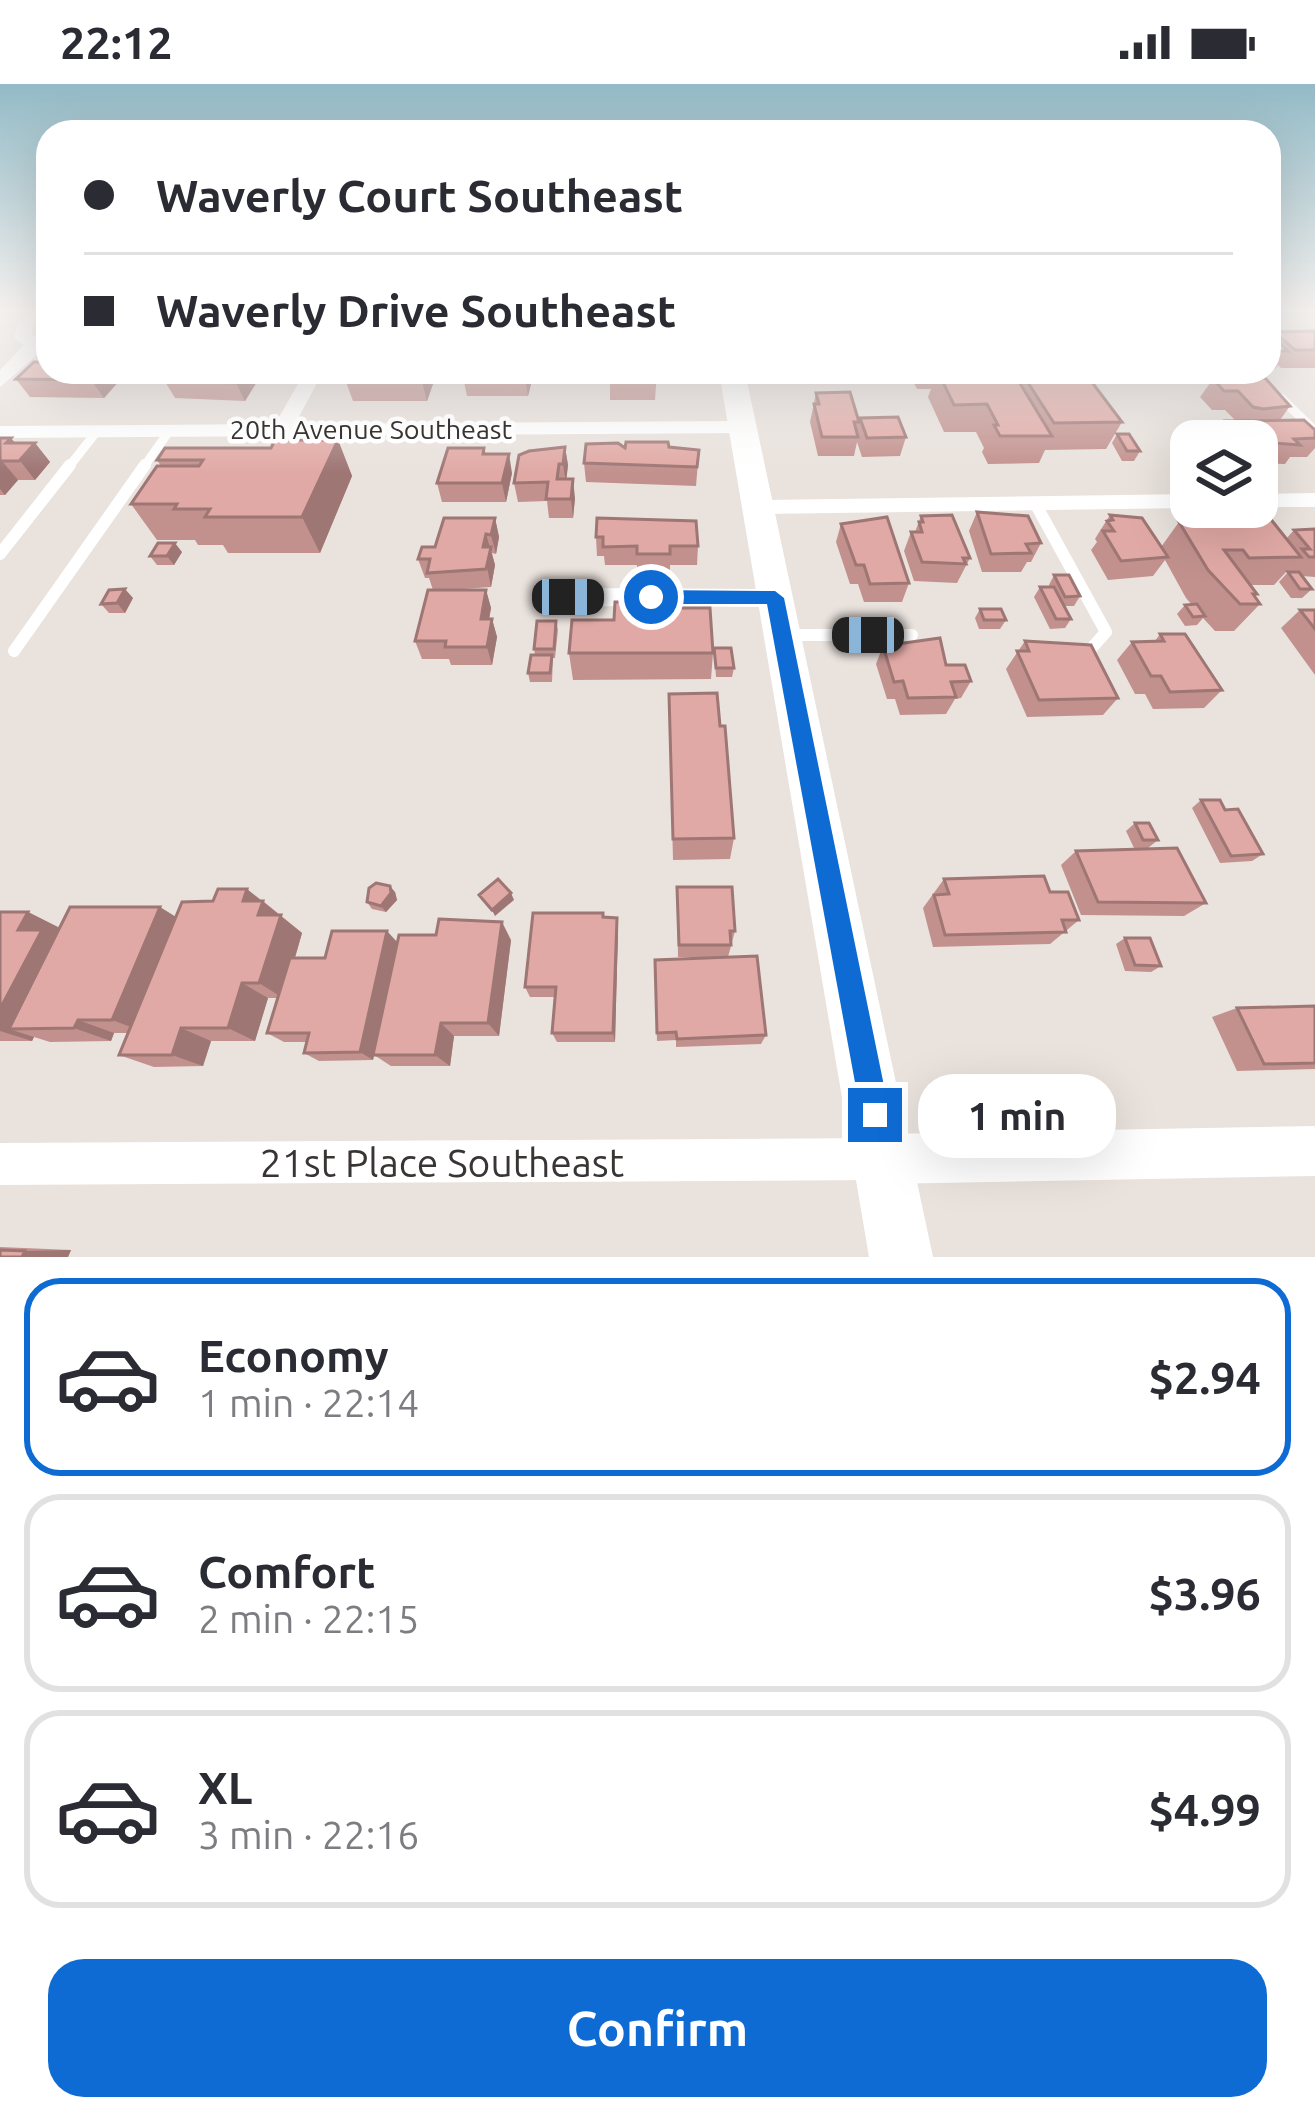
<!DOCTYPE html>
<meta charset="utf-8">
<style>
:root{--surface:#fff;--page:#f7f7f7;--text:#2b2b33;--muted:#7c7c81;--line:#e1e1e2;--accent:#0f6bd4}
body{margin:0;font-family:Ubuntu,sans-serif;background:var(--page);color:var(--text);height:100vh;display:flex;flex-direction:column;font-size:45px;white-space:nowrap}
*{box-sizing:border-box;margin:0}
p{font-size:39px;color:var(--muted)}
.icon{flex:none;width:66px;height:66px;fill:none;stroke:currentColor;stroke-width:2;stroke-linecap:round;stroke-linejoin:round}
.map{position:relative;height:1173px;overflow:hidden}
.drawer{display:flex;flex-direction:column;background:var(--surface);flex:1}
.drawer>*{flex:none}
.banner{position:absolute;left:36px;top:36px;width:1245px;height:264px;border-radius:36px;box-shadow:0 12px 48px #0002;display:grid;align-content:center;height:264px;padding:0 48px;background:var(--surface)}
.buttons{position:absolute;left:1170px;top:336px;display:grid;gap:24px}
.buttons a{display:grid;place-items:center;width:108px;height:108px;border-radius:24px;background:var(--surface);box-shadow:0 12px 48px #0002;font-size:60px}
.end{position:absolute;width:54px;height:54px;margin:-27px;border:15px solid #0f6bd4;background:#fff;box-shadow:0 0 0 6px #fff}
.from{border-radius:50%}
.bubble{position:absolute;height:84px;border-radius:36px;background:var(--surface);box-shadow:0 12px 48px #0002;font-size:39px;font-weight:700;line-height:84px;text-align:center}
.car{position:absolute;width:36px;height:72px;margin:-36px -18px;border-radius:15px;box-shadow:0 0 9px 3px #0007;background:linear-gradient(#222 24%,#8ab4d8 0 40%,#222 0 76%,#8ab4d8 0 86%,#222 0)}
.banner b{display:flex;align-items:center;gap:42px;height:114px;font-size:45px}
.banner b+b{border-top:3px solid var(--line)}
.banner i{width:30px;height:30px;background:var(--text)}
ul{padding:21px 0 0;list-style:none}
li{display:flex;align-items:center;gap:36px;height:198px;margin:0 24px 18px;padding:0 24px;border:6px solid var(--line);border-radius:36px}
li div{flex:1}
li b{display:block;font-size:45px}
li em{font-style:normal;font-weight:700}
li.selected{border-color:var(--accent)}
li>.icon{width:108px;height:108px;stroke-width:1.5}
.primary-button{display:flex;gap:24px;margin-top:auto;padding:24px 48px}
.primary-button a{flex:1;height:138px;border-radius:36px;background:var(--accent);color:#fff;font-size:48px;font-weight:700;line-height:138px;text-align:center}
.status{display:flex;justify-content:space-between;align-items:center;height:84px;padding:0 60px;background:var(--surface);direction:ltr}
.status svg{height:33px;fill:currentColor}
.map>svg:first-child{display:block}
</style>
<div class="status"><b>22:12</b><svg viewBox="0 0 49 12"><path d="M0 12V9h3v3zM5 12V6h3v6zM10 12V3h3v9zM15 12V0h3v12zM26 1h20v11H26zM47 4h2v5h-2z"/></svg></div>
<div class="map">
<svg width="1315" height="1173" viewBox="0 0 1315 1173">
<rect width="100%" height="100%" fill="#e9e2dd"/>
<g fill="none" stroke-linecap="round" stroke-linejoin="round">
<!-- service-far1 -->
<path stroke="#fff" stroke-width="9" d="M 1281,314 L 1315,347
M 68,384 L 97,347
M 143,384 L 170,346"/>
<!-- service -->
<path stroke="#fff" stroke-width="12" d="M 1035,419 L 1106,548 L 1090,566 L 1075,565
M 0,470 L 70,381
M 786,551 L 912,551
M 14,567 L 145,381"/>
<!-- minor -->
<path fill="#fff" fill-rule="evenodd" d="M 33,225 L 48,225 L 33,243 L 32,252 L 48,251 L 48,261 L 0,303 L 0,286 L 24,261 L 14,254 L 17,241 Z
M 305,288 L 323,288 L 295,340 L 742,337 L 752,343 L 742,349 L 0,354 L 0,342 L 275,340 Z
M 1315,409 L 1315,423 L 1253,423 L 1257,423 L 1257,410 Z
M 1191,410 L 1191,423 L 1195,423 L 1191,424 L 756,430 L 745,423 L 756,416 Z
M 568,504 L 775,505 L 787,514 L 775,523 L 568,522 L 556,513 Z
M 884,1054 L 899,1060 L 905,1075 L 899,1090 L 884,1096 L 0,1101 L 0,1059 Z"/>
<!-- tertiary -->
<path fill="#fff" fill-rule="evenodd" d="M 1315,1042 L 1315,1092 L 884,1100 L 866,1093 L 859,1075 L 866,1057 L 884,1050 Z"/>
<!-- secondary -->
<path fill="#fff" fill-rule="evenodd" d="M 719,288 L 745,288 L 933,1173 L 869,1173 Z"/>
</g>
<!-- wall -->
<path fill="#c2918e" d="M 1315,247 L 1315,284 L 1281,284 L 1278,281 L 1275,285 L 1269,285 L 1269,249 L 1272,252 L 1274,248 Z
M 48,288 L 115,288 L 120,296 L 104,314 L 30,313 L 16,295 Z
M 170,288 L 254,288 L 258,296 L 245,317 L 175,314 L 164,296 Z
M 531,288 L 552,288 L 551,293 L 532,292 Z
M 531,288 L 532,296 L 528,312 L 467,312 L 463,293 Z
M 610,288 L 657,288 L 655,316 L 610,316 Z
M 804,288 L 895,288 L 893,296 L 807,297 Z
M 908,288 L 1045,288 L 1042,294 L 1122,338 L 1106,365 L 1045,366 L 1039,379 L 988,380 L 982,368 L 984,364 L 976,348 L 944,348 L 928,313 L 931,305 L 917,305 Z
M 1218,288 L 1252,288 L 1290,322 L 1280,336 L 1315,346 L 1315,364 L 1307,373 L 1290,373 L 1285,380 L 1257,379 L 1257,357 L 1214,357 L 1212,355 L 1226,337 L 1235,336 L 1225,326 L 1212,326 L 1200,313 Z
M 434,297 L 427,317 L 353,317 L 346,298 Z
M 816,309 L 859,337 L 860,334 L 906,353 L 900,372 L 862,373 L 857,358 L 854,372 L 818,372 L 810,338 Z
M 1117,350 L 1140,367 L 1134,377 L 1122,377 L 1112,359 Z
M 0,354 L 15,359 L 35,359 L 50,378 L 35,396 L 18,396 L 5,411 L 0,411 Z
M 338,356 L 352,392 L 320,469 L 228,469 L 223,461 L 198,461 L 195,456 L 157,456 L 131,420 L 161,382 L 157,376 Z
M 565,363 L 568,381 L 566,395 L 575,414 L 573,434 L 549,434 L 547,417 L 518,418 L 514,399 Z
M 669,363 L 699,366 L 696,402 L 586,398 L 584,379 L 625,364 Z
M 484,364 L 486,370 L 512,389 L 506,418 L 442,418 L 437,399 Z
M 977,428 L 1041,459 L 1031,478 L 1027,478 L 1021,488 L 982,488 L 969,447 Z
M 1233,428 L 1286,455 L 1294,446 L 1315,445 L 1315,493 L 1302,492 L 1312,505 L 1302,514 L 1291,514 L 1279,498 L 1288,488 L 1287,487 L 1274,501 L 1251,501 L 1257,510 L 1255,512 L 1260,520 L 1234,547 L 1215,547 L 1203,534 L 1197,541 L 1185,542 L 1177,530 L 1185,521 L 1192,521 L 1186,514 L 1165,476 L 1153,492 L 1108,496 L 1091,466 L 1097,458 L 1095,455 L 1098,450 L 1110,431 L 1161,463 L 1179,438 L 1226,437 Z
M 921,432 L 970,474 L 957,499 L 914,497 L 904,467 L 911,448 L 915,448 Z
M 495,434 L 499,453 L 496,470 L 492,469 L 495,481 L 491,503 L 449,506 L 486,506 L 491,524 L 489,535 L 492,535 L 497,553 L 492,581 L 451,581 L 449,575 L 422,575 L 415,557 L 433,506 L 429,494 L 425,494 L 418,475 L 435,463 Z
M 841,440 L 909,499 L 902,518 L 864,518 L 858,500 L 850,500 L 836,458 Z
M 596,453 L 698,462 L 697,481 L 670,481 L 670,488 L 637,489 L 637,481 L 605,481 L 604,472 L 597,472 Z
M 182,468 L 174,481 L 157,481 L 150,472 Z
M 1054,491 L 1080,512 L 1074,522 L 1064,522 L 1071,535 L 1065,544 L 1050,545 L 1034,513 L 1040,503 L 1050,503 L 1049,501 Z
M 133,514 L 125,529 L 109,529 L 101,520 Z
M 674,524 L 713,569 L 711,595 L 573,596 L 569,569 L 614,536 Z
M 980,525 L 1006,536 L 1000,545 L 979,545 L 975,534 Z
M 1300,526 L 1315,526 L 1315,591 L 1281,544 Z
M 556,537 L 558,546 L 555,574 L 553,574 L 552,598 L 530,598 L 528,589 L 535,571 L 534,565 Z
M 1160,550 L 1222,606 L 1204,624 L 1153,625 L 1145,610 L 1135,610 L 1117,576 L 1132,558 L 1155,557 Z
M 1025,557 L 1118,614 L 1103,631 L 1027,633 L 1006,585 Z
M 883,562 L 946,581 L 971,597 L 961,614 L 955,615 L 946,630 L 900,631 L 895,615 L 887,615 L 876,580 Z
M 714,564 L 734,584 L 732,593 L 716,593 Z
M 669,610 L 734,754 L 730,775 L 673,776 Z
M 1201,716 L 1225,726 L 1263,770 L 1252,777 L 1220,779 L 1192,724 Z
M 1135,739 L 1158,756 L 1148,764 L 1134,764 L 1126,747 Z
M 1076,767 L 1206,819 L 1184,832 L 1081,831 L 1061,781 Z
M 944,795 L 1050,808 L 1079,836 L 1050,860 L 933,863 L 923,824 Z
M 677,803 L 735,847 L 728,873 L 678,873 Z
M 395,808 L 397,816 L 386,828 L 372,825 L 367,818 Z
M 263,817 L 302,849 L 295,874 L 325,874 L 397,859 L 511,856 L 499,952 L 454,952 L 450,982 L 391,982 L 374,971 L 373,976 L 319,977 L 304,969 L 307,958 L 284,958 L 267,949 L 278,914 L 268,914 L 255,957 L 211,957 L 203,982 L 154,983 L 119,971 L 128,949 L 114,949 L 111,957 L 50,958 L 34,953 L 32,957 L 0,957 L 0,828 L 28,828 L 59,844 L 176,833 Z
M 604,833 L 617,834 L 618,846 L 615,958 L 557,958 L 552,949 L 555,913 L 530,913 L 525,903 Z
M 1125,854 L 1161,882 L 1151,888 L 1125,887 L 1116,860 Z
M 655,876 L 766,951 L 761,960 L 676,963 L 676,956 L 657,957 Z
M 1315,922 L 1315,985 L 1237,987 L 1212,933 L 1237,924 Z
M 0,1163 L 71,1166 L 68,1173 L 0,1173 Z"/>
<!-- shaded-wall -->
<path fill="#9e7674" d="M 99,288 L 115,288 L 120,296 L 104,314 L 91,296 Z
M 243,288 L 254,288 L 258,296 L 245,317 L 236,299 Z
M 426,288 L 431,288 L 434,297 L 427,317 L 422,298 Z
M 527,288 L 531,288 L 532,296 L 528,312 L 525,294 Z
M 11,354 L 25,371 L 35,359 L 50,378 L 35,396 L 6,359 Z
M 338,356 L 352,392 L 320,469 L 302,433 Z
M 565,363 L 568,381 L 566,399 L 563,380 Z
M 509,370 L 512,389 L 506,418 L 502,399 Z
M 2,377 L 18,396 L 5,411 L 0,405 L 0,379 Z
M 573,395 L 575,414 L 573,434 L 571,415 Z
M 495,434 L 499,453 L 496,470 L 491,451 Z
M 486,450 L 495,481 L 491,503 L 483,463 Z
M 175,459 L 182,468 L 174,481 L 167,472 Z
M 125,505 L 133,514 L 125,529 L 117,519 Z
M 486,506 L 491,524 L 486,553 L 481,535 Z
M 492,535 L 497,553 L 492,581 L 487,563 Z
M 390,802 L 395,808 L 397,816 L 386,828 L 381,822 Z
M 247,805 L 302,849 L 283,914 L 259,899 L 243,817 Z
M 511,809 L 514,816 L 495,832 L 492,826 Z
M 160,823 L 189,841 L 147,949 L 112,936 Z
M 28,828 L 64,846 L 9,945 L 34,953 L 32,957 L 0,947 L 0,925 L 18,846 Z
M 617,834 L 618,846 L 615,958 L 613,949 Z
M 502,838 L 511,856 L 499,952 L 488,939 Z
M 387,847 L 398,859 L 373,976 L 360,968 Z
M 242,899 L 268,914 L 255,957 L 228,944 Z
M 78,936 L 114,949 L 111,957 L 74,944 Z
M 441,939 L 454,952 L 450,982 L 435,971 Z
M 181,944 L 211,957 L 203,982 L 172,971 Z
M 71,1166 L 68,1173 L 22,1173 L 25,1167 Z"/>
<!-- building -->
<path fill="#e1a9a5" stroke="#9e7674" stroke-width="3" d="M 1315,247 L 1315,266 L 1295,266 L 1274,248 Z
M 1269,249 L 1288,267 L 1269,267 Z
M 34,278 L 48,278 L 48,288 L 99,288 L 91,296 L 16,295 Z
M 170,288 L 243,288 L 236,299 L 164,296 Z
M 351,288 L 426,288 L 422,298 L 346,298 Z
M 465,288 L 527,288 L 525,294 L 463,293 Z
M 610,288 L 655,288 L 655,298 L 609,298 Z
M 938,288 L 1013,288 L 1052,352 L 1000,352 L 994,341 L 998,341 L 987,320 L 954,321 Z
M 1219,288 L 1252,288 L 1266,295 L 1290,322 L 1263,325 L 1253,323 L 1238,307 L 1224,307 L 1212,294 L 1225,294 Z
M 1088,293 L 1122,338 L 1054,339 L 1025,294 Z
M 850,308 L 859,338 L 854,338 L 858,353 L 822,353 L 814,320 L 819,320 L 816,309 Z
M 898,333 L 906,353 L 867,354 L 860,334 Z
M 1304,336 L 1315,346 L 1315,354 L 1294,355 L 1300,361 L 1244,357 L 1226,337 Z
M 1117,350 L 1129,350 L 1140,367 L 1127,367 Z
M 0,354 L 11,354 L 6,359 L 35,359 L 19,377 L 2,377 L 0,379 Z
M 275,356 L 338,356 L 302,433 L 205,433 L 210,425 L 174,425 L 177,420 L 131,420 L 157,382 L 199,382 L 203,376 L 157,376 L 165,364 L 271,364 Z
M 626,358 L 668,358 L 669,363 L 699,366 L 697,383 L 584,379 L 586,360 L 618,359 L 625,364 Z
M 565,363 L 563,380 L 559,380 L 557,395 L 573,395 L 571,415 L 546,415 L 548,398 L 514,399 L 519,371 L 529,367 Z
M 448,364 L 484,364 L 483,370 L 509,370 L 502,399 L 437,399 Z
M 977,428 L 1028,432 L 1041,459 L 1026,460 L 1031,469 L 991,470 Z
M 1233,428 L 1265,428 L 1301,473 L 1249,474 L 1243,466 L 1224,466 L 1257,510 L 1253,510 L 1260,520 L 1240,520 L 1208,486 L 1179,438 L 1223,438 L 1238,435 Z
M 952,431 L 970,474 L 963,474 L 966,480 L 922,478 L 911,448 L 922,448 L 919,438 L 923,438 L 921,432 Z
M 1110,431 L 1142,434 L 1168,473 L 1121,477 L 1103,447 L 1114,447 L 1107,437 L 1113,436 Z
M 887,433 L 909,499 L 870,500 L 864,481 L 856,481 L 841,440 Z
M 444,434 L 495,434 L 491,451 L 486,450 L 483,463 L 491,463 L 486,485 L 427,489 L 430,475 L 418,475 L 422,463 L 435,463 Z
M 597,434 L 696,437 L 698,462 L 670,462 L 670,470 L 637,470 L 637,462 L 603,463 L 603,453 L 596,453 Z
M 1315,445 L 1315,473 L 1309,473 L 1302,465 L 1310,465 L 1294,446 Z
M 158,459 L 175,459 L 167,472 L 150,472 Z
M 1288,488 L 1299,488 L 1312,505 L 1300,505 Z
M 1054,491 L 1069,491 L 1080,512 L 1065,513 Z
M 1040,503 L 1054,503 L 1071,535 L 1056,535 Z
M 125,505 L 117,519 L 101,520 L 109,506 Z
M 428,506 L 486,506 L 481,535 L 492,535 L 487,563 L 445,563 L 446,557 L 415,557 Z
M 615,518 L 674,518 L 674,524 L 710,524 L 713,569 L 569,569 L 572,536 L 614,536 Z
M 1197,520 L 1205,532 L 1193,533 L 1185,521 Z
M 980,525 L 1001,525 L 1006,536 L 984,536 Z
M 1300,526 L 1315,526 L 1315,545 Z
M 537,537 L 556,537 L 554,565 L 534,565 Z
M 1160,550 L 1185,550 L 1222,606 L 1170,608 L 1161,592 L 1151,592 L 1132,558 L 1164,557 Z
M 940,554 L 946,581 L 965,581 L 971,597 L 951,598 L 956,613 L 908,614 L 903,597 L 894,598 L 883,562 Z
M 1025,557 L 1091,561 L 1118,614 L 1039,616 L 1017,567 L 1029,567 Z
M 714,564 L 731,564 L 734,584 L 716,584 Z
M 531,571 L 552,571 L 550,589 L 528,589 Z
M 717,609 L 720,642 L 725,642 L 734,754 L 673,755 L 669,610 Z
M 1201,716 L 1220,716 L 1225,726 L 1238,725 L 1263,770 L 1231,772 Z
M 1135,739 L 1149,739 L 1158,756 L 1143,756 Z
M 1177,764 L 1206,819 L 1098,818 L 1076,767 Z
M 1044,792 L 1050,808 L 1068,808 L 1079,836 L 1062,836 L 1066,848 L 945,851 L 934,811 L 949,810 L 944,795 Z
M 498,795 L 511,809 L 492,826 L 479,811 Z
M 376,799 L 390,802 L 391,809 L 381,822 L 367,818 L 369,804 Z
M 677,803 L 732,803 L 735,847 L 730,847 L 731,861 L 679,861 Z
M 218,805 L 247,805 L 243,817 L 263,817 L 258,831 L 281,831 L 259,899 L 242,899 L 228,944 L 181,944 L 172,971 L 119,971 L 182,818 L 213,817 Z
M 70,823 L 160,823 L 112,936 L 78,936 L 74,944 L 9,945 Z
M 0,828 L 28,828 L 18,846 L 42,846 L 0,925 Z
M 533,829 L 603,829 L 603,833 L 617,834 L 613,949 L 552,949 L 556,903 L 525,903 Z
M 439,835 L 502,838 L 488,939 L 441,939 L 435,971 L 373,971 L 399,851 L 436,851 Z
M 332,847 L 387,847 L 360,968 L 304,969 L 309,949 L 267,949 L 290,874 L 325,874 Z
M 1125,854 L 1150,854 L 1161,882 L 1135,881 Z
M 757,872 L 766,951 L 677,955 L 676,948 L 657,949 L 655,876 Z
M 1315,922 L 1315,979 L 1264,980 L 1237,924 Z
M 0,1166 L 25,1167 L 22,1173 L 0,1173 Z"/>
<!-- sky -->
<linearGradient id="sky" x2="0" y2="1"><stop stop-color="#93bac6"/><stop offset="0.58" stop-color="#f5f2f0"/><stop offset="1" stop-color="#f5f2f0" stop-opacity="0"/></linearGradient>
<rect width="1315" height="389" fill="url(#sky)"/>
<!-- route -->
<path fill="#0f6bd4" d="M 651,506 L 775,507 L 784,514 L 890,1031 L 886,1041 L 875,1045 L 865,1041 L 861,1031 L 767,520 L 651,520 L 642,513 Z"/>
<g text-anchor="middle" dominant-baseline="central" stroke-width="9" stroke-linejoin="round" paint-order="stroke">
<!-- far-street labels -->
<g font-size="27" fill="#383534" stroke="#fff">
<text x="371" y="345">20th Avenue Southeast</text>
</g>
<!-- near-street labels -->
<g font-size="39" fill="#383534" stroke="#fff">
<text x="442" y="1078">21st Place Southeast</text>
</g>
</g>
</svg>
<div class="buttons">
<a><svg class="icon" aria-label="layers" viewBox="0 0 24 24"><path d="M12 4l9 5-9 5-9-5zM3 14l9 5 9-5"/></svg></a>
</div>
<i class="end from" style="left:651px;top:513px"></i>
<i class="end" style="left:875px;top:1031px"></i>
<div class="bubble" style="left:918px;top:990px;width:198px">1 min</div>
<i class="car" style="left:568px;top:513px;rotate:90deg"></i>
<i class="car" style="left:868px;top:551px;rotate:270deg"></i>
<div class="banner">
<b><i class="from"></i>Waverly Court Southeast</b>
<b><i></i>Waverly Drive Southeast</b>
</div>
</div>
<section class="drawer">
<ul>
<li class="selected"><svg class="icon" aria-label="car" viewBox="0 0 24 24"><path d="M5 17H2v-5l4-1 3-4h7l3 4 3 1v5h-3M9 17h6M6 11h13"/><circle cx="7" cy="17" r="2"/><circle cx="17" cy="17" r="2"/></svg><div><b>Economy</b><p>1 min · 22:14</p></div><em>$2.94</em></li>
<li><svg class="icon" aria-label="car" viewBox="0 0 24 24"><path d="M5 17H2v-5l4-1 3-4h7l3 4 3 1v5h-3M9 17h6M6 11h13"/><circle cx="7" cy="17" r="2"/><circle cx="17" cy="17" r="2"/></svg><div><b>Comfort</b><p>2 min · 22:15</p></div><em>$3.96</em></li>
<li><svg class="icon" aria-label="car" viewBox="0 0 24 24"><path d="M5 17H2v-5l4-1 3-4h7l3 4 3 1v5h-3M9 17h6M6 11h13"/><circle cx="7" cy="17" r="2"/><circle cx="17" cy="17" r="2"/></svg><div><b>XL</b><p>3 min · 22:16</p></div><em>$4.99</em></li>
</ul>
<div class="primary-button"><a>Confirm</a></div>
</section>
